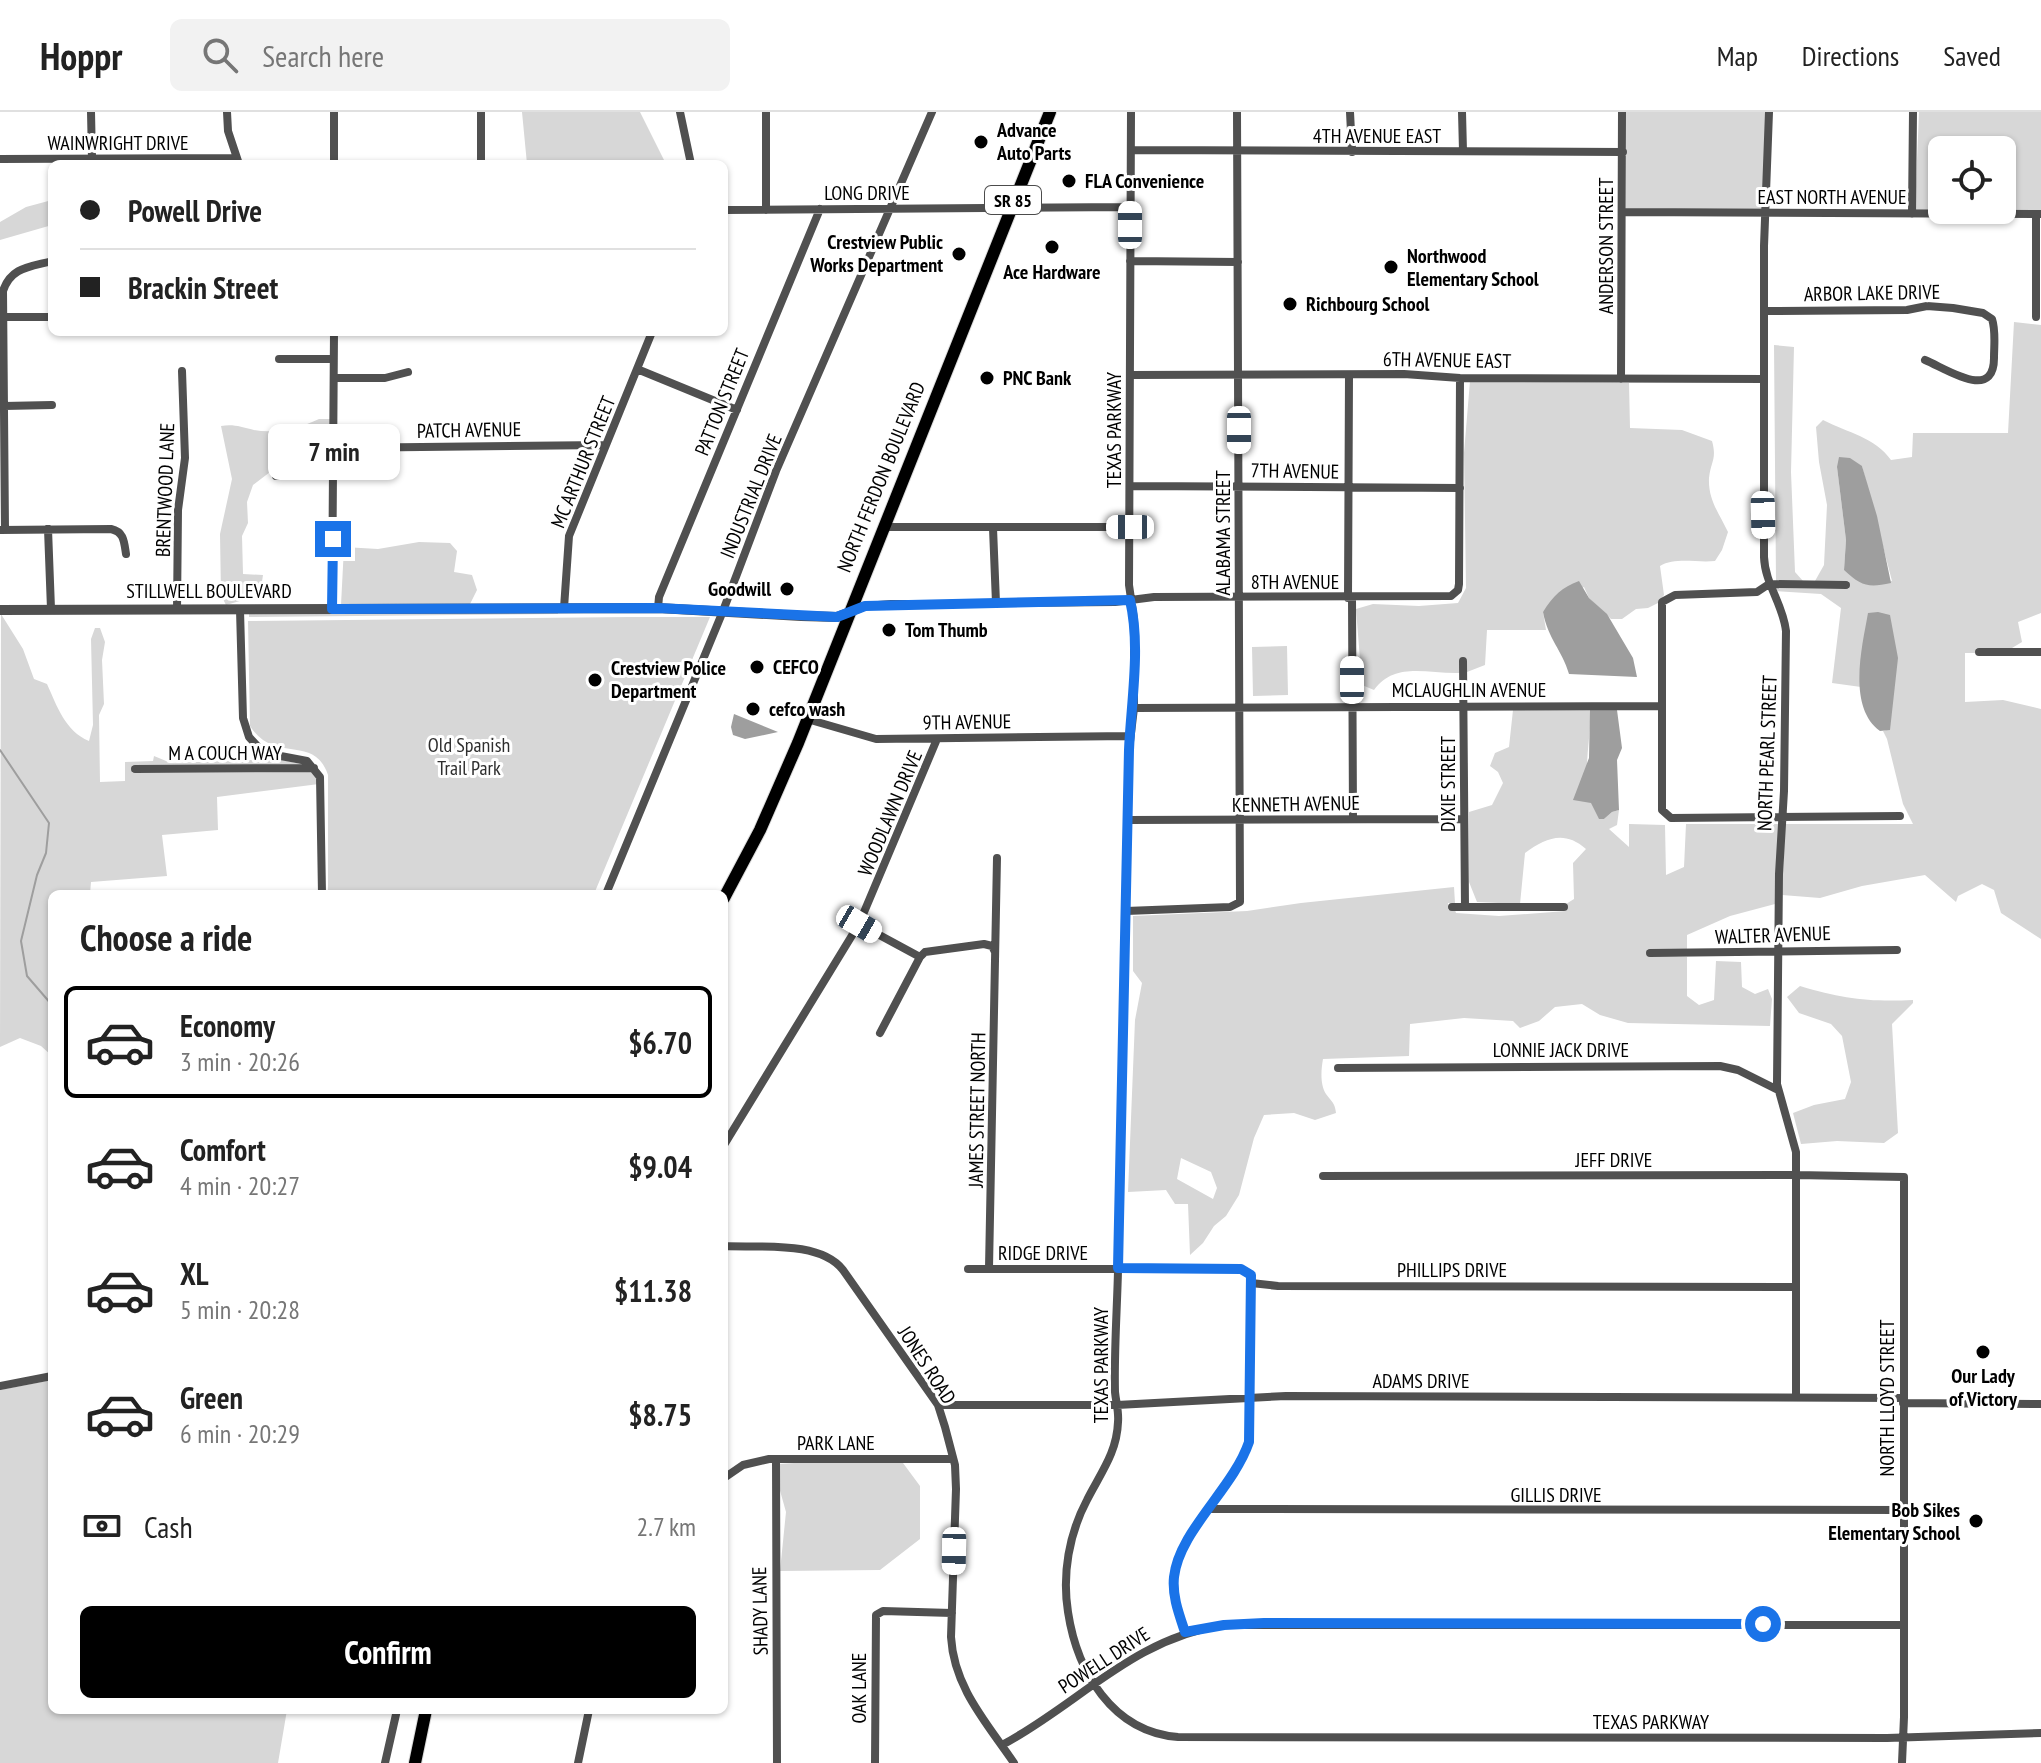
<!DOCTYPE html>
<meta charset="utf-8">
<style>
:root{--surface:#fff;--page:#f2f2f2;--text:#222;--muted:#767676;--line:#e0e0e0;--accent:#000}
body{margin:0;font-family:"PT Sans Narrow",sans-serif;background:var(--page);color:var(--text);height:100vh;display:flex;flex-direction:column;font-size:30px;white-space:nowrap}
*{box-sizing:border-box;margin:0}
p{font-size:26px;color:var(--muted)}
.icon{flex:none;width:44px;height:44px;fill:none;stroke:currentColor;stroke-width:2;stroke-linecap:round;stroke-linejoin:round}
.map{position:relative;flex:1;overflow:hidden}
.details{position:absolute;left:48px;top:778px;width:680px;height:824px;display:flex;flex-direction:column;background:var(--surface);border-radius:12px;box-shadow:0 2px 6px #0004}
.details>*{flex:none}
.guide{position:absolute;left:48px;top:48px;width:680px;height:176px;border-radius:12px;box-shadow:0 2px 6px #0004;display:grid;align-content:center;height:176px;padding:0 32px;background:var(--surface)}
.tools{position:absolute;left:1928px;top:24px;display:grid;gap:16px}
.tools a{display:grid;place-items:center;width:88px;height:88px;border-radius:12px;background:var(--surface);box-shadow:0 2px 6px #0004;font-size:40px}
.end{position:absolute;width:36px;height:36px;margin:-18px;border:10px solid #1a73e8;background:#fff;box-shadow:0 0 0 4px #fff}
.from{border-radius:50%}
.bubble{position:absolute;height:56px;border-radius:12px;background:var(--surface);box-shadow:0 2px 6px #0004;font-size:26px;font-weight:800;line-height:56px;text-align:center}
.car{position:absolute;width:24px;height:48px;margin:-24px -12px;border-radius:10px;box-shadow:0 0 6px 2px #0007;background:linear-gradient(#fff 24%,#345 0 40%,#fff 0 76%,#345 0 86%,#fff 0)}
.guide b{display:flex;align-items:center;gap:28px;height:76px;font-size:30px}
.guide b+b{border-top:2px solid var(--line)}
.guide i{width:20px;height:20px;background:var(--text)}
ul{padding:0;list-style:none}
li{display:flex;align-items:center;gap:24px;height:112px;margin:0 16px 12px;padding:0 16px;border:4px solid transparent;border-radius:12px}
li div{flex:1}
li b{display:block;font-size:30px}
li em{font-style:normal;font-weight:800}
li.on{border-color:var(--accent)}
li>.icon{width:72px;height:72px;stroke-width:1.5}
h2{padding:0 32px;font-size:36px;line-height:96px}
.pay{display:flex;align-items:center;gap:20px;height:88px;padding:0 32px;font-size:30px}
.pay p{margin-inline-start:auto}
.primary-button{display:flex;gap:16px;margin-top:auto;padding:16px 32px}
.primary-button a{flex:1;height:92px;border-radius:12px;background:var(--accent);color:#fff;font-size:32px;font-weight:800;line-height:92px;text-align:center}
header{display:flex;align-items:center;gap:48px;box-sizing:border-box;height:112px;padding:0 40px;background:var(--surface);border-bottom:2px solid var(--line)}
header strong{font-size:38px}
nav{display:flex;gap:44px;margin-inline-start:auto;font-size:28px}
.search{width:560px;height:72px;background:var(--page);display:flex;align-items:center;gap:20px;box-sizing:border-box;padding:0 28px;border-radius:12px;color:var(--muted);font-size:30px}
.map>svg:first-child{display:block}
</style>
<header>
<strong>Hoppr</strong>
<div class="search"><svg class="icon" aria-label="search" viewBox="0 0 24 24"><circle cx="10" cy="10" r="6"/><path d="M15 15l6 6"/></svg>Search here</div>
<nav><a>Map</a><a>Directions</a><a>Saved</a></nav>
</header>
<div class="map">
<svg width="2041" height="1651" viewBox="0 0 2041 1651">
<rect width="100%" height="100%" fill="#fff"/>
<!-- green -->
<path fill="#d7d7d7" fill-rule="evenodd" d="M 522,0 L 640,0 L 666,52 L 527,52 Z
M 1626,0 L 1766,0 L 1764,97 L 1626,97 Z
M 1919,0 L 2041,0 L 2041,99 L 2002,98 L 2002,38 L 1942,38 L 1942,98 L 1915,98 Z
M 52,88 L 52,113 L 0,128 L 0,110 L 26,95 Z
M 2014,210 L 2041,213 L 2041,501 L 2018,510 L 2022,530 L 2012,536 L 1976,536 L 1975,541 L 1965,541 L 1965,590 L 2003,588 L 2041,597 L 2041,827 L 2001,801 L 1994,778 L 1982,772 L 1958,784 L 1956,790 L 1925,763 L 1862,774 L 1820,786 L 1782,783 L 1785,712 L 1913,712 L 1903,692 L 1887,627 L 1883,619 L 1890,617 L 1861,544 L 1861,575 L 1832,571 L 1841,496 L 1821,482 L 1776,479 L 1776,476 L 1849,477 L 1849,469 L 1815,469 L 1824,453 L 1827,393 L 1819,350 L 1816,315 L 1823,308 C 1848,321 1875,325 1891,348 L 1912,345 L 1913,321 L 2008,321 ZM 1862,354 L 1892,469 L 1844,458 L 1846,428 L 1837,355 Z
M 1774,233 L 1794,235 L 1791,360 L 1795,460 L 1803,469 L 1776,469 Z
M 1470,269 L 1629,271 L 1630,316 L 1682,318 L 1712,329 C 1717,347 1711,349 1709,366 C 1708,388 1719,401 1728,420 L 1722,438 L 1715,449 C 1697,451 1675,445 1660,454 L 1664,483 L 1658,491 L 1648,496 L 1636,497 L 1622,507 L 1611,507 L 1589,486 L 1584,475 L 1543,500 L 1546,518 L 1487,518 L 1485,553 L 1467,560 L 1466,546 L 1460,546 L 1460,561 C 1427,562 1395,549 1374,578 L 1362,573 L 1356,497 L 1373,492 L 1419,494 L 1458,491 L 1466,476 L 1464,341 Z
M 319,307 L 330,307 L 330,319 L 283,342 L 274,357 L 253,373 L 247,390 L 248,411 L 242,424 L 243,462 L 263,463 L 261,476 L 250,486 L 226,493 L 221,483 L 220,422 L 232,367 L 221,314 C 234,312 241,315 254,318 C 275,322 300,316 319,307 Z
M 419,430 L 450,431 L 457,439 L 454,460 L 472,463 L 477,478 L 470,492 L 341,493 L 344,435 L 378,437 Z
M 558,500 L 558,502 L 249,505 L 249,502 Z
M 1,502 L 23,537 L 34,567 L 47,572 C 57,594 65,619 89,629 L 93,613 L 91,527 L 95,516 L 100,516 L 105,530 L 102,548 L 104,592 L 99,603 L 100,670 L 125,669 L 125,650 L 153,649 L 154,644 L 171,651 L 278,647 L 305,653 L 132,653 L 132,661 L 314,660 L 319,672 L 217,685 L 218,718 L 162,723 L 167,764 L 91,770 L 90,782 L 52,782 L 52,944 L 41,934 L 20,926 L 0,935 Z
M 629,505 L 710,505 L 594,782 L 328,782 L 328,663 C 314,621 275,653 250,614 L 248,509 Z
M 1287,534 L 1288,583 L 1253,584 L 1252,535 Z
M 1513,598 L 1590,598 C 1592,636 1575,677 1604,707 L 1612,700 L 1619,698 L 1617,713 L 1609,717 L 1629,735 L 1629,712 L 1665,713 L 1666,763 L 1684,755 L 1686,712 L 1779,712 L 1775,792 L 1730,804 L 1687,823 L 1687,837 L 1647,837 L 1647,844 L 1687,845 L 1687,884 L 1699,893 L 1714,888 L 1716,849 L 1741,850 L 1742,875 L 1755,882 L 1768,877 L 1772,887 L 1770,914 L 1628,911 L 1600,903 L 1582,892 L 1555,895 L 1539,909 L 1520,916 L 1513,909 L 1464,906 L 1410,912 L 1409,944 L 1323,947 C 1321,958 1320,973 1326,982 C 1332,990 1335,991 1336,1001 L 1315,1008 L 1294,1001 L 1264,1003 L 1254,1026 L 1239,1083 L 1226,1104 L 1214,1114 L 1203,1131 L 1190,1143 L 1188,1092 L 1175,1092 L 1166,1078 L 1128,1080 L 1135,908 L 1142,871 L 1133,859 L 1133,804 L 1247,799 L 1301,791 L 1454,775 L 1455,791 L 1448,791 L 1448,798 L 1455,798 L 1456,801 L 1499,804 L 1566,799 L 1566,792 L 1574,787 L 1573,751 L 1586,737 C 1564,718 1546,726 1525,741 L 1520,792 L 1477,790 L 1469,770 L 1469,700 L 1492,693 L 1503,671 L 1498,660 L 1490,654 L 1495,641 L 1509,635 ZM 1181,1046 L 1211,1060 L 1217,1076 L 1213,1087 L 1177,1067 Z
M 1800,874 C 1843,887 1869,890 1913,888 L 1913,891 L 1892,912 L 1898,1021 L 1884,1031 L 1837,1029 L 1801,1032 L 1793,1001 L 1814,993 L 1845,987 L 1851,970 L 1842,924 L 1831,912 L 1799,901 L 1787,885 Z
M 52,1268 L 52,1598 L 287,1598 L 278,1651 L 0,1651 L 0,1278 Z
M 794,1351 L 903,1351 L 920,1374 L 920,1427 L 880,1458 L 780,1459 L 786,1400 L 779,1375 L 779,1352 Z"/>
<!-- water -->
<path fill="#9e9e9e" d="M 1839,345 L 1850,346 L 1862,354 L 1877,404 L 1891,471 C 1868,476 1861,474 1844,458 L 1846,428 L 1837,355 Z
M 1579,469 L 1589,486 L 1607,502 L 1633,546 L 1637,565 L 1569,562 C 1562,538 1548,527 1543,500 C 1553,484 1562,475 1579,469 Z
M 1878,500 L 1890,503 L 1898,546 L 1890,618 L 1880,619 C 1847,595 1862,535 1868,501 Z
M 1590,598 L 1617,598 L 1622,636 L 1617,648 L 1619,698 L 1612,700 L 1604,707 L 1599,707 L 1591,691 L 1573,688 L 1589,646 Z
M 734,602 L 778,620 L 745,627 L 733,623 L 731,615 Z"/>
<g fill="none" stroke-linecap="round" stroke-linejoin="round">
<!-- stream -->
<path stroke="#9e9e9e" stroke-width="2" d="M 0,638 L 49,711 L 46,741 L 37,763 L 21,829 L 27,864 L 52,893"/>
<!-- primary casing -->
<g stroke="#dbdbdb" stroke-width="14">
<path id="primary" d="M 724,786 L 760,718 L 798,631 L 1050,0
M 415,1651 L 426,1598"/>
</g>
<!-- minor -->
<path stroke="#505050" stroke-width="8" d="M 91,0 L 92,47
M 227,0 L 228,19 L 239,52
M 334,0 L 334,52
M 481,0 L 481,52
M 680,0 L 691,52
M 1131,0 L 1129,473 L 1134,507 L 1134,596 L 1129,638 C 1126,812 1122,986 1118,1159 C 1117,1199 1114,1240 1115,1280 C 1116,1290 1119,1300 1118,1310 C 1117,1341 1100,1362 1087,1388 C 1069,1422 1062,1462 1068,1500 C 1077,1559 1112,1620 1178,1625 L 1887,1626 L 2041,1621
M 1350,0 L 1352,40
M 1462,0 L 1463,39
M 1769,0 L 1764,134 L 1764,445 C 1765,472 1783,492 1786,519 L 1784,679 L 1779,762 L 1777,972 L 1796,1040 L 1796,1285
M 1131,38 L 1623,40
M 0,47 L 236,46
M 724,98 L 1130,95
M 766,98 L 766,0
M 1622,100 L 2041,102
M 1912,102 L 1913,0
M 1130,149 L 1238,150
M 1765,199 L 1907,198 L 1927,194 L 1953,196 L 1983,201 L 1992,207 C 1996,219 1994,233 1994,246 C 1994,290 1947,257 1925,248
M 3,205 L 52,205
M 2036,205 L 2036,102
M 279,247 L 333,247
M 637,257 L 737,298
M 1130,263 L 1404,262 L 1460,266 L 1764,267
M 334,266 L 385,266 L 408,260
M 1621,267 L 1622,0
M 4,294 L 52,293
M 333,336 L 605,333
M 276,364 L 333,364
M 1130,374 L 1460,376
M 884,415 L 1130,415
M 993,416 L 996,491
M 48,417 L 51,497
M 0,418 L 111,417 C 124,420 124,429 126,442
M 5,418 L 3,179 C 11,155 30,155 52,149
M 1846,473 L 1769,472 L 1757,480 L 1675,483 L 1662,490 L 1662,698 L 1671,706 L 1900,704
M 1348,486 L 1349,263
M 1352,486 L 1353,707
M 564,496 L 569,424 L 652,220
M 658,496 L 659,485 L 820,97
M 332,497 L 334,220
M 177,498 L 178,398 L 185,346 L 182,259
M 240,498 L 243,606 L 249,625 L 260,637 L 270,642 L 307,649 L 320,665 L 322,782
M 852,500 L 865,494 L 891,492 L 1115,490 L 1154,485 L 1451,484 L 1458,478 L 1459,472 L 1460,266
M 1979,540 L 2041,540
M 1463,549 L 1465,795
M 1134,596 L 1660,594
M 807,607 L 876,627 L 1130,624
M 135,657 L 314,656
M 1128,708 L 1464,707
M 606,782 L 723,499 L 776,359 L 932,0
M 1452,795 L 1564,795
M 1126,799 L 1230,795 L 1240,790 L 1237,0
M 859,812 L 920,845
M 1650,841 L 1897,838
M 920,845 L 925,840 L 984,832 L 992,834 L 995,840
M 880,921 L 920,845
M 1338,956 L 1720,954 L 1738,958 L 1778,978
M 724,1033 L 859,812 L 937,627
M 1323,1064 L 1796,1063 L 1904,1065 L 1904,1605 L 1902,1651
M 724,1134 C 759,1136 820,1128 843,1158 L 938,1293 L 945,1315 L 955,1353 L 956,1377 L 951,1525 C 954,1576 987,1611 1014,1651
M 989,1156 L 997,746
M 968,1157 L 1241,1157 L 1251,1163 L 1249,1330 C 1233,1378 1179,1418 1174,1465 C 1172,1484 1179,1502 1185,1520
M 1251,1171 L 1278,1174 L 1796,1175
M 0,1274 L 52,1264
M 1903,1291 L 2041,1292
M 938,1293 L 1117,1293 L 1286,1284 L 1903,1286
M 776,1347 L 777,1651
M 724,1366 L 743,1353 L 769,1347 L 953,1347
M 1210,1397 L 1903,1398
M 1002,1633 C 1079,1592 1133,1526 1224,1513 L 1904,1513
M 385,1651 L 397,1598
M 578,1651 L 589,1598
M 875,1651 L 876,1503 L 883,1499 L 952,1501"/>
<!-- tertiary -->
<path stroke="#505050" stroke-width="10" d="M 0,498 L 658,496 L 801,504 L 837,505 L 848,501"/>
<!-- primary -->
<use href="#primary" stroke="#000" stroke-width="12"/>
</g>
<g fill="none" stroke-linecap="round" stroke-linejoin="round">
<!-- route -->
<path stroke="#1a73e8" stroke-width="10" d="M 333,427 L 332,497 L 658,496 L 837,505 L 865,494 L 1130,488 C 1141,535 1131,591 1129,638 L 1118,1156 L 1241,1157 L 1251,1163 L 1249,1330 C 1233,1377 1179,1419 1174,1465 C 1172,1484 1179,1502 1185,1520 L 1224,1513 L 1264,1511 L 1763,1512"/>
</g>
<!-- markers -->
<g fill="#000" stroke="#fff" stroke-width="3">
<circle cx="981" cy="30" r="8"/>
<circle cx="1069" cy="69" r="8"/>
<circle cx="1052" cy="135" r="8"/>
<circle cx="959" cy="142" r="8"/>
<circle cx="1391" cy="155" r="8"/>
<circle cx="1290" cy="192" r="8"/>
<circle cx="987" cy="266" r="8"/>
<circle cx="787" cy="477" r="8"/>
<circle cx="889" cy="518" r="8"/>
<circle cx="757" cy="555" r="8"/>
<circle cx="595" cy="568" r="8"/>
<circle cx="753" cy="597" r="8"/>
<circle cx="1983" cy="1240" r="8"/>
<circle cx="1976" cy="1409" r="8"/>
</g>
<g text-anchor="middle" dominant-baseline="central" stroke-width="6" stroke-linejoin="round" paint-order="stroke">
<!-- shield labels -->
<rect fill="#fff" stroke="#4c4c4c" stroke-width="2" x="985" y="74" width="56" height="28" rx="6"/>
<g font-size="18" font-weight="bold" fill="#000">
<text x="1013" y="88">SR 85</text>
</g>
<!-- poi labels -->
<g font-size="20" font-weight="bold" fill="#000" stroke="#fff" text-anchor="start">
<text x="997" y="18">Advance<tspan x="997" dy="23">Auto Parts</tspan></text>
<text x="1085" y="69">FLA Convenience</text>
<text x="943" y="130" text-anchor="end">Crestview Public<tspan x="943" dy="23">Works Department</tspan></text>
<text x="1407" y="144">Northwood<tspan x="1407" dy="23">Elementary School</tspan></text>
<text x="1052" y="160" text-anchor="middle">Ace Hardware</text>
<text x="1306" y="192">Richbourg School</text>
<text x="1003" y="266">PNC Bank</text>
<text x="771" y="477" text-anchor="end">Goodwill</text>
<text x="905" y="518">Tom Thumb</text>
<text x="773" y="555">CEFCO</text>
<text x="611" y="556">Crestview Police<tspan x="611" dy="23">Department</tspan></text>
<text x="769" y="597">cefco wash</text>
<text x="1983" y="1264" text-anchor="middle">Our Lady<tspan x="1983" dy="23">of Victory</tspan></text>
<text x="1960" y="1398" text-anchor="end">Bob Sikes<tspan x="1960" dy="23">Elementary School</tspan></text>
</g>
<!-- street labels -->
<g font-size="20" fill="#000" stroke="#fff">
<text x="1377" y="24">4TH AVENUE EAST</text>
<text x="118" y="31">WAINWRIGHT DRIVE</text>
<text x="867" y="81">LONG DRIVE</text>
<text x="1832" y="85">EAST NORTH AVENUE</text>
<text transform="translate(1606 134) rotate(-90)">ANDERSON STREET</text>
<text transform="translate(1872 181) rotate(-1)">ARBOR LAKE DRIVE</text>
<text transform="translate(1447 248) rotate(1)">6TH AVENUE EAST</text>
<text transform="translate(722 290) rotate(-68)">PATTON STREET</text>
<text transform="translate(469 318) rotate(-1)">PATCH AVENUE</text>
<text transform="translate(1114 318) rotate(-90)">TEXAS PARKWAY</text>
<text transform="translate(583 350) rotate(-68)">MC ARTHUR STREET</text>
<text transform="translate(1295 359) rotate(1)">7TH AVENUE</text>
<text transform="translate(881 365) rotate(-68)">NORTH FERDON BOULEVARD</text>
<text transform="translate(165 378) rotate(-88)">BRENTWOOD LANE</text>
<text transform="translate(751 384) rotate(-68)">INDUSTRIAL DRIVE</text>
<text transform="translate(1223 421) rotate(-90)">ALABAMA STREET</text>
<text x="1295" y="470">8TH AVENUE</text>
<text x="209" y="479">STILLWELL BOULEVARD</text>
<text x="1469" y="578">MCLAUGHLIN AVENUE</text>
<text transform="translate(967 610) rotate(-1)">9TH AVENUE</text>
<text x="225" y="641">M A COUCH WAY</text>
<text transform="translate(1767 641) rotate(-88)">NORTH PEARL STREET</text>
<text transform="translate(1448 672) rotate(-90)">DIXIE STREET</text>
<text transform="translate(1296 692) rotate(-1)">KENNETH AVENUE</text>
<text transform="translate(890 701) rotate(-67)">WOODLAWN DRIVE</text>
<text transform="translate(1773 823) rotate(-2)">WALTER AVENUE</text>
<text x="1561" y="938">LONNIE JACK DRIVE</text>
<text transform="translate(977 998) rotate(-89)">JAMES STREET NORTH</text>
<text x="1614" y="1048">JEFF DRIVE</text>
<text x="1043" y="1141">RIDGE DRIVE</text>
<text x="1452" y="1158">PHILLIPS DRIVE</text>
<text transform="translate(927 1253) rotate(57)">JONES ROAD</text>
<text transform="translate(1101 1253) rotate(-90)">TEXAS PARKWAY</text>
<text x="1421" y="1269">ADAMS DRIVE</text>
<text transform="translate(1887 1286) rotate(-90)">NORTH LLOYD STREET</text>
<text x="836" y="1331">PARK LANE</text>
<text x="1556" y="1383">GILLIS DRIVE</text>
<text transform="translate(760 1499) rotate(-91)">SHADY LANE</text>
<text transform="translate(1104 1548) rotate(-33)">POWELL DRIVE</text>
<text transform="translate(859 1576) rotate(-90)">OAK LANE</text>
<text x="1651" y="1610">TEXAS PARKWAY</text>
</g>
<!-- park labels -->
<g font-size="20" fill="#2e2e2e" stroke="#fff">
<text x="469" y="633">Old Spanish<tspan x="469" dy="23">Trail Park</tspan></text>
</g>
</g>
</svg>
<div class="tools">
<a><svg class="icon" aria-label="locate" viewBox="0 0 24 24"><circle cx="12" cy="12" r="6"/><path d="M12 2v4M12 18v4M2 12h4M18 12h4"/></svg></a>
</div>
<i class="end from" style="left:1763px;top:1512px"></i>
<i class="end" style="left:333px;top:427px"></i>
<div class="bubble" style="left:268px;top:312px;width:132px">7 min</div>
<i class="car" style="left:1130px;top:113px;rotate:0deg"></i>
<i class="car" style="left:1239px;top:318px;rotate:180deg"></i>
<i class="car" style="left:1763px;top:403px;rotate:179deg"></i>
<i class="car" style="left:1130px;top:415px;rotate:270deg"></i>
<i class="car" style="left:1352px;top:568px;rotate:0deg"></i>
<i class="car" style="left:859px;top:812px;rotate:120deg"></i>
<i class="car" style="left:954px;top:1439px;rotate:181deg"></i>
<div class="guide">
<b><i class="from"></i>Powell Drive</b>
<b><i></i>Brackin Street</b>
</div>
<section class="details">
<h2>Choose a ride</h2>
<ul>
<li class="on"><svg class="icon" aria-label="car" viewBox="0 0 24 24"><path d="M5 17H2v-5l4-1 3-4h7l3 4 3 1v5h-3M9 17h6M6 11h13"/><circle cx="7" cy="17" r="2"/><circle cx="17" cy="17" r="2"/></svg><div><b>Economy</b><p>3 min · 20:26</p></div><em>$6.70</em></li>
<li><svg class="icon" aria-label="car" viewBox="0 0 24 24"><path d="M5 17H2v-5l4-1 3-4h7l3 4 3 1v5h-3M9 17h6M6 11h13"/><circle cx="7" cy="17" r="2"/><circle cx="17" cy="17" r="2"/></svg><div><b>Comfort</b><p>4 min · 20:27</p></div><em>$9.04</em></li>
<li><svg class="icon" aria-label="car" viewBox="0 0 24 24"><path d="M5 17H2v-5l4-1 3-4h7l3 4 3 1v5h-3M9 17h6M6 11h13"/><circle cx="7" cy="17" r="2"/><circle cx="17" cy="17" r="2"/></svg><div><b>XL</b><p>5 min · 20:28</p></div><em>$11.38</em></li>
<li><svg class="icon" aria-label="car" viewBox="0 0 24 24"><path d="M5 17H2v-5l4-1 3-4h7l3 4 3 1v5h-3M9 17h6M6 11h13"/><circle cx="7" cy="17" r="2"/><circle cx="17" cy="17" r="2"/></svg><div><b>Green</b><p>6 min · 20:29</p></div><em>$8.75</em></li>
</ul>
<div class="pay"><svg class="icon" aria-label="cash" viewBox="0 0 24 24"><path d="M3 7h18v10H3z"/><circle cx="12" cy="12" r="2"/></svg>Cash<p>2.7 km</p></div>
<div class="primary-button"><a>Confirm</a></div>
</section>
</div>
